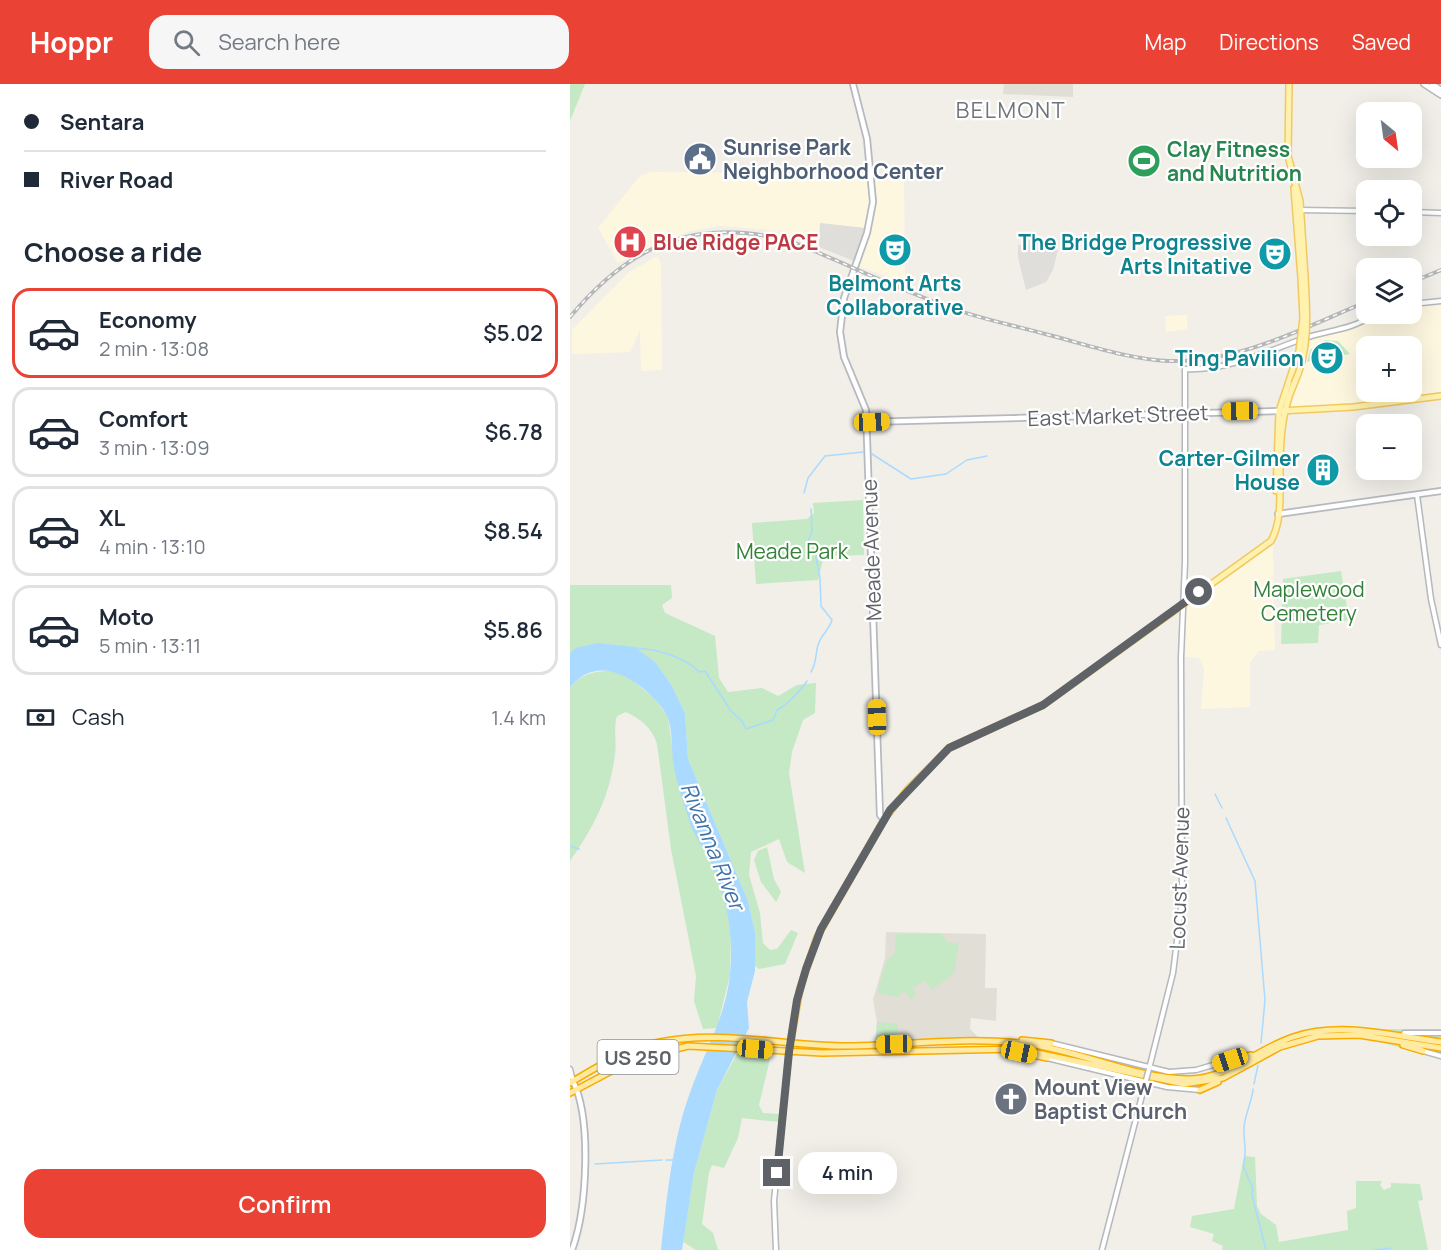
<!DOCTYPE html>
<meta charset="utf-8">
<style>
:root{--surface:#fff;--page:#f6f6f7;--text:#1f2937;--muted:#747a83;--line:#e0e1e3;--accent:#ea4335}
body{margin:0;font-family:Manrope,sans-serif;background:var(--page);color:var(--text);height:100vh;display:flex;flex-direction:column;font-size:22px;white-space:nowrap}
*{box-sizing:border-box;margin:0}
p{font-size:20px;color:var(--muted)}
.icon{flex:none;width:33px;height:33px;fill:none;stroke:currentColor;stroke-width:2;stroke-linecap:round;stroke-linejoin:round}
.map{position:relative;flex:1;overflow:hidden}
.sheet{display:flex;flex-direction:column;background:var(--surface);width:570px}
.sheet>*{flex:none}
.top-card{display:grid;align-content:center;height:132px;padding:0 24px;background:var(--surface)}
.needle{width:39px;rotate:151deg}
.tools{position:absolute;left:786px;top:18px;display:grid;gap:12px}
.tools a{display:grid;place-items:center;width:66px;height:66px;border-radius:12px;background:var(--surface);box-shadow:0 6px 24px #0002;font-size:30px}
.end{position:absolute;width:27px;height:27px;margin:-14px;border:8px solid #5f6368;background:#fff;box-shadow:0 0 0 3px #fff}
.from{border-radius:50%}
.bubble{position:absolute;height:42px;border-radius:18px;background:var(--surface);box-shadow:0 6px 24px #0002;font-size:20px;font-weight:600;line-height:42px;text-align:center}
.car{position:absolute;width:18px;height:36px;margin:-18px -9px;border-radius:8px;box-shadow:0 0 4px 2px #0007;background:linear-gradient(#f5c518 24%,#345 0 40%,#f5c518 0 76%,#345 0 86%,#f5c518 0)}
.top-card b{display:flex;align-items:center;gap:21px;height:57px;font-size:22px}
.top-card b+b{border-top:2px solid var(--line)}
.top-card i{width:15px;height:15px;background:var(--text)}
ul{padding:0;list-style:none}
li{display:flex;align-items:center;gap:18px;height:90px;margin:0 12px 9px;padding:0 12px;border:3px solid var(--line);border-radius:18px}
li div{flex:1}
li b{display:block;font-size:22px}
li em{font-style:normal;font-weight:600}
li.on{border-color:var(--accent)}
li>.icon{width:54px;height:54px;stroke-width:1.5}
h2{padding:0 24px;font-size:27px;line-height:72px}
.pay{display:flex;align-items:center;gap:15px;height:66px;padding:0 24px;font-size:22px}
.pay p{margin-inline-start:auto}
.action{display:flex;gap:12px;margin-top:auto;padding:12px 24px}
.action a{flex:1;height:69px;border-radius:18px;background:var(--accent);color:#fff;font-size:24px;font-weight:600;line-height:69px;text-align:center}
header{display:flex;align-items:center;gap:36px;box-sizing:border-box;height:84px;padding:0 30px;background:var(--accent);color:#fff}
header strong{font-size:28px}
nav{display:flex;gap:33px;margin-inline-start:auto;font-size:21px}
.search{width:420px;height:54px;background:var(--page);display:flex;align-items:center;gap:15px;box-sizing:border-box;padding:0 21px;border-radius:18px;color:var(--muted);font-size:22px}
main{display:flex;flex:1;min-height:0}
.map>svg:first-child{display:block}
</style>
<header>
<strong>Hoppr</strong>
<div class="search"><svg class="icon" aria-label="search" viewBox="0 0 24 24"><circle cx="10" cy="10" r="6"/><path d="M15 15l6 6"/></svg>Search here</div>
<nav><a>Map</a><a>Directions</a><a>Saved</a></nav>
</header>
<main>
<section class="sheet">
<div class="top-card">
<b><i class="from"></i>Sentara</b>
<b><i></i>River Road</b>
</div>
<h2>Choose a ride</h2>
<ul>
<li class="on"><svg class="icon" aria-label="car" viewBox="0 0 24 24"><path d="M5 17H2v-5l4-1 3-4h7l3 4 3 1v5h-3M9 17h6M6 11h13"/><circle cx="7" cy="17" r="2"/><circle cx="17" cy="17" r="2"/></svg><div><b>Economy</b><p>2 min · 13:08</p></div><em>$5.02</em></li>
<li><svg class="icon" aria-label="car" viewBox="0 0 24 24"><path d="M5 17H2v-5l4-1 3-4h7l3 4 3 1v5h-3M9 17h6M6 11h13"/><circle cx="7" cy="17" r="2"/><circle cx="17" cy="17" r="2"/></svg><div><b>Comfort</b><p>3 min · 13:09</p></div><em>$6.78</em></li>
<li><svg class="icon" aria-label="car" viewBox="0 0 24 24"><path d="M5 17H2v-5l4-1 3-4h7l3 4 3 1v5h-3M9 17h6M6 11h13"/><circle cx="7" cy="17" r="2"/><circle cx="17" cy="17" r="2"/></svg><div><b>XL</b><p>4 min · 13:10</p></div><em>$8.54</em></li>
<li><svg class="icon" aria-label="car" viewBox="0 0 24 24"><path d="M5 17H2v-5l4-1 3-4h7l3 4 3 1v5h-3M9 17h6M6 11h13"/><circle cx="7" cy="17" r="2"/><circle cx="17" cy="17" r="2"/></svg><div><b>Moto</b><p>5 min · 13:11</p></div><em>$5.86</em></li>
</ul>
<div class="pay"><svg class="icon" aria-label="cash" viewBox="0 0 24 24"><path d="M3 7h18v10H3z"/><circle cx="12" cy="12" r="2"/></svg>Cash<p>1.4 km</p></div>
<div class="action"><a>Confirm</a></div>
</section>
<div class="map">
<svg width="871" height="1166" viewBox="0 0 871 1166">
<rect width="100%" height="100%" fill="#f1efe8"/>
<!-- commercial -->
<path fill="#fef7e0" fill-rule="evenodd" d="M 80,88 L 292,90 L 297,95 L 300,114 L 295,144 L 250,139 L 249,163 L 202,146 L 150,142 L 120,147 L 48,179 L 28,144 L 70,92 Z
M 309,93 L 334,94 L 335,199 L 288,182 L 304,137 L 307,115 L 305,97 Z
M 88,172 L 91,180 L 92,286 L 71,287 L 70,246 L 60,268 L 2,270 L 2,246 L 59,188 Z
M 871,219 L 871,312 L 717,327 L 719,316 L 744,251 L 789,239 L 804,230 L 842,230 L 842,222 ZM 796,262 L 842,262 L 842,308 L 796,308 Z
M 617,231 L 617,245 L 596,248 L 595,232 Z
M 703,461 L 705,566 L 689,567 L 680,579 L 680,623 L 631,625 L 634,585 L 629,574 L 615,573 L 615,523 Z"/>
<!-- industrial -->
<path fill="#e0deda" d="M 250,139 L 295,144 L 284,177 L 249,163 Z
M 459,156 L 471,157 L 488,166 L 483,186 L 476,198 L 456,206 L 448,174 L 448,161 L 458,161 Z"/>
<!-- education -->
<path fill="#e1ded6" d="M 434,0 L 503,0 L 503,13 L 433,10 Z
M 316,848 L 416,850 L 415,904 L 427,904 L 426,937 L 401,934 L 400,945 L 409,954 L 305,959 L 307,938 L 303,916 L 315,874 Z"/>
<!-- green -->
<path fill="#c5e8c5" d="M 0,0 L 15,0 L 0,37 Z
M 755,256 L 768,257 L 780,270 L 768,272 L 764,264 L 756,258 L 743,276 L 737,278 L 740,266 Z
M 293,416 L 294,471 L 254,472 L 248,496 L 186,500 L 182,439 L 237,435 L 244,429 L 243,419 Z
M 771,487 L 779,536 L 749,541 L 748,559 L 711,560 L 713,495 Z
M 0,501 L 101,501 L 102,514 L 92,521 L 95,529 L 145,552 L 149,594 L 158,608 L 192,604 L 208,612 L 227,601 L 246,599 L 245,629 L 233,636 L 222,668 L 219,689 L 235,789 L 217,778 L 209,755 L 181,768 L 179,791 L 190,829 L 193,859 L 200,866 L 207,865 L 221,846 L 228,849 L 215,880 L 189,885 L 185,882 L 185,848 L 178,817 L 118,675 L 115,629 L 101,600 L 85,578 L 0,569 Z
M 44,587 L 62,596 L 84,614 L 98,633 L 105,685 L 153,804 L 161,846 L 160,891 L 147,944 L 133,945 L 124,917 L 126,892 L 101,765 L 87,660 C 82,644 71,635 56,628 L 47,632 C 43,645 47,657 45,670 C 40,712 24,743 0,777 L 0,603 C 13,589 25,587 44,587 Z
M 197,763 L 204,795 L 211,808 L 206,818 L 191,798 L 184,776 L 188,767 Z
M 326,850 L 371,850 L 377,858 L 389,860 L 384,889 L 362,906 L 355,897 L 339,906 L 345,905 L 344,914 L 340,915 L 335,907 L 327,913 L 307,909 L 316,877 L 325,868 Z
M 307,938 L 328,940 L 327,954 L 306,953 Z
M 806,945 L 871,945 L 871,976 L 804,956 Z
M 168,968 L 201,971 L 189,1021 L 193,1029 L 210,1030 L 209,1038 L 172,1034 L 168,1054 L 154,1084 L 142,1081 L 139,1089 L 132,1140 L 143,1149 L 148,1166 L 126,1166 L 113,1158 L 124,1089 L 147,1006 Z
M 674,1072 L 685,1073 L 687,1122 L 691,1130 L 706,1141 L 709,1158 L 778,1146 L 777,1127 L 786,1124 L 786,1097 L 812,1097 L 810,1101 L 814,1106 L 821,1103 L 821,1099 L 850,1100 L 853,1116 L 848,1117 L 858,1166 L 652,1166 L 653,1162 L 642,1157 L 644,1150 L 620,1143 L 622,1132 L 664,1125 Z"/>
<!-- water -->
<path fill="#aadaff" d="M 28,559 L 64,563 L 85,578 L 101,600 L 115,629 L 118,675 L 178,817 L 185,848 L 185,887 L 177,918 L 179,944 L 147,1006 L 124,1089 L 112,1166 L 91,1166 C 97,1113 102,1056 121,1006 C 135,967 156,932 160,890 C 164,850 157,812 140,776 C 133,763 123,750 119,736 C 114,719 107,701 104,683 C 101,668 103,649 98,634 C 94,624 83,613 75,606 C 50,586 24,576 0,603 L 0,569 L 6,564 Z"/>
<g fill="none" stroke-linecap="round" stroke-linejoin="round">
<!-- stream -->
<path stroke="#aadaff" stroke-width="1.5" d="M 302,370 L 341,395 L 376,390 L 397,376 L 417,372
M 234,409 L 238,394 L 255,372 L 293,368
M 241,464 L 236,462 L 242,448 L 241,425
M 65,564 C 89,565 113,573 130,588 L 135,587 L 161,627 L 172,637 L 176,645 L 203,636 L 207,626 C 217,621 231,606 237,597
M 241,588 C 247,578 245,571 248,561 C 251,551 259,546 262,536 L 251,522 L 250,494 L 246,473
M 645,710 L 652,724
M 656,734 L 685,797 L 695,916 L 691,959
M 0,762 L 9,765
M 684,1000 L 688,981
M 683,1005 C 682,1018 675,1030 674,1043 C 673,1056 678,1071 673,1082 L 683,1105 L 682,1111 L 696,1166
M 96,1076 L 104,1076
M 25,1080 L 92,1076
M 804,1166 L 821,1164"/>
<!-- tertiary casing -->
<g stroke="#b5b8bc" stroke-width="7">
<path id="tertiary" d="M 728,126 L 796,127
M 842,128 L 871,129
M 842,220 L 871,217
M 847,411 L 861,515 L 871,561
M 834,949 L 871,949
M 481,959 L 599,988 L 626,986 L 660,976
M 853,967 L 871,972
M 477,974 L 597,1003 L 630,1006
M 0,985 L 3,997
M 579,985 L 603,889 L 612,816 L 611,573 L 615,478 L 615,285 C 658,287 695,268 735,254 C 759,246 783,246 804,230
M 206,1166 L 204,1117 L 219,968
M 532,1166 L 576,996"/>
</g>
<!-- secondary casing -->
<g stroke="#b6babf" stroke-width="8">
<path id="secondary" d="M 283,0 L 297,55 L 303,118 L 297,149 L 274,214 L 270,248 L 274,273 L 296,326 L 310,731 L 314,736
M 854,0 L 871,11
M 862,0 L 871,6
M 297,338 L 709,327
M 708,430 L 871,407
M 2,1166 C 17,1125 22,1036 3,997"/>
</g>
<!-- primary casing -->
<g stroke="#f2c960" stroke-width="8">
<path id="primary" d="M 719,0 L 718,72 L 730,117 L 735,193
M 724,104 L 731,194
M 710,327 L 783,323 L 871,312
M 706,407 L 709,327 L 729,267
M 219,968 L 230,904 L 247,853 L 315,734 L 338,705 L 379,664 L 473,621 L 701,457 C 711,439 710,416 710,397 C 710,363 710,331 724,300"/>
</g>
<!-- trunk casing -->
<g stroke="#f9ab00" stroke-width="8">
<path id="trunk" d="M 452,956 L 481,959
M 833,961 L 853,967
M 454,969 L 477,974
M 660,976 L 681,971
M 0,999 C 28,982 58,964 90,958 C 150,946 211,961 271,962 C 335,962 401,951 465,961 C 514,969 572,996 620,995 C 659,994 687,965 723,953 C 771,937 823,952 871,958
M 630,1006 L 648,998
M 0,1009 L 62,976 L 118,962 L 252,969 L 448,965 L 614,1000 L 653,994 L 710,963 L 748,952 L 789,951 L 871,964"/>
</g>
<!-- tertiary -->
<use href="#tertiary" stroke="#fff" stroke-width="4"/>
<!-- secondary -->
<use href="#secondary" stroke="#fff" stroke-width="4.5"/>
<!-- primary -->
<use href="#primary" stroke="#fff2af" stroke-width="5"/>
<!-- trunk -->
<use href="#trunk" stroke="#feeaa1" stroke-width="5"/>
<!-- rail casing -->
<g stroke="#b6b7b8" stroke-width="4">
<path id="rail" d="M 842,198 L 871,186
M 0,233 C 59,162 123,133 215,156 C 234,161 252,171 270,178 C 303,193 336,207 370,220 C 405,234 443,241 479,251 C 518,261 558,275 598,277 C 669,279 733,244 796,218"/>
</g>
<!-- rail -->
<use href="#rail" stroke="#fff" stroke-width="1.5" stroke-dasharray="4.5" stroke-linecap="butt"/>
<!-- tertiary-bridge casing -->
<g stroke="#b5b8bc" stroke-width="7" stroke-linecap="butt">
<path id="tertiary-bridge" d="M 576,996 L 579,985"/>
</g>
<!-- primary-bridge casing -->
<g stroke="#f2c960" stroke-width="8" stroke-linecap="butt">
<path id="primary-bridge" d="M 729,267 L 733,234 L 731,194
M 724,300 C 740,266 737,229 735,193"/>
</g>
<!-- tertiary-bridge -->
<use href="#tertiary-bridge" stroke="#fff" stroke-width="4"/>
<!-- primary-bridge -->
<use href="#primary-bridge" stroke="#fff2af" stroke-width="5"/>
</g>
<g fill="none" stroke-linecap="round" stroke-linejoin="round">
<!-- route -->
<path stroke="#5f6368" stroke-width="8" d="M 207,1089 L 219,968 L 227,916 L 236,885 L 251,845 L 320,726 L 379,664 L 473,621 L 629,508"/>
</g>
<!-- icons -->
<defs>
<g id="civic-disc" transform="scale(1.725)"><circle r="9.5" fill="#5c6f8a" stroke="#fff"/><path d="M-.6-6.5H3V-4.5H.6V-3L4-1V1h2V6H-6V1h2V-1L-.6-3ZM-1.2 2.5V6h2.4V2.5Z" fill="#fff"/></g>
<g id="stadium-disc" transform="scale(1.725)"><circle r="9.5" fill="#2e9e5b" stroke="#fff"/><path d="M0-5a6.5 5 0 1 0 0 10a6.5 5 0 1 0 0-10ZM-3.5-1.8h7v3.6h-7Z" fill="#fff"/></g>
<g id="hospital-disc" transform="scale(1.725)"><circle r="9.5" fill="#e0444e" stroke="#fff"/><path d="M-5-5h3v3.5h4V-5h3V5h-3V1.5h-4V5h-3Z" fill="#fff"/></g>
<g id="theatre-disc" transform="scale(1.725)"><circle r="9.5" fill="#0f9aa8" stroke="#fff"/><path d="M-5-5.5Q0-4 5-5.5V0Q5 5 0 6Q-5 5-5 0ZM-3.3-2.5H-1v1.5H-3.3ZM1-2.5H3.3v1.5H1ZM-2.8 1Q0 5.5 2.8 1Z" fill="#fff"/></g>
<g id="building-disc" transform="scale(1.725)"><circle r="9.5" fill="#0f9aa8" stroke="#fff"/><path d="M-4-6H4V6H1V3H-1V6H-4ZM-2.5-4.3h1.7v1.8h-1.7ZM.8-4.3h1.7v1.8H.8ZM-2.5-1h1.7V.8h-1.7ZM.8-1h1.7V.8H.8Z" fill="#fff"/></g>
<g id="church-disc" transform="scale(1.725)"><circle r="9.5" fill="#6b7280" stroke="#fff"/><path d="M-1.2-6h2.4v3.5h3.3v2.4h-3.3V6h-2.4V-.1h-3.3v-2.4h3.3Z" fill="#fff"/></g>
</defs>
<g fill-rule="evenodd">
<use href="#civic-disc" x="130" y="75"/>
<use href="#stadium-disc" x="574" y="77"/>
<use href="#hospital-disc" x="60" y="158"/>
<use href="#theatre-disc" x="325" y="166"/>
<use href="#theatre-disc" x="705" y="170"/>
<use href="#theatre-disc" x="757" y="274"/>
<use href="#building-disc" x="753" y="386"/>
<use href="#church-disc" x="441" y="1015"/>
</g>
<g text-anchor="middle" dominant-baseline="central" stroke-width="4.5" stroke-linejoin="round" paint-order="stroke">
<!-- shield labels -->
<rect fill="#fff" stroke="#8f9295" stroke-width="1.5" x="27.5" y="956" width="81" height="34" rx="4.5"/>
<g font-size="20" font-weight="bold" fill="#5f6368">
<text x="68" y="973">US 250</text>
</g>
<!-- service labels -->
<g font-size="21" font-weight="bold" fill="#4e5e75" stroke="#fff" text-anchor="start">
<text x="153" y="63">Sunrise Park<tspan x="153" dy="24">Neighborhood Center</tspan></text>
</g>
<!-- leisure labels -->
<g font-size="21" font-weight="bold" fill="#27864d" stroke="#fff" text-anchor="start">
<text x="597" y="65">Clay Fitness<tspan x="597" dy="24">and Nutrition</tspan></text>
</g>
<!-- health labels -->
<g font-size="21" font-weight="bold" fill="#be3a42" stroke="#fff" text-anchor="start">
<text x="83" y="158">Blue Ridge PACE</text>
</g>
<!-- culture labels -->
<g font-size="21" font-weight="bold" fill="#0d838f" stroke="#fff" text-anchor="end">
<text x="682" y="158">The Bridge Progressive<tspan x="682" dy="24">Arts Initative</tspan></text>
<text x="325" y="199" text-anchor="middle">Belmont Arts<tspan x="325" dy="24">Collaborative</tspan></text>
<text x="734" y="274">Ting Pavilion</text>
<text x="730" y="374">Carter-Gilmer<tspan x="730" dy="24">House</tspan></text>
</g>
<!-- street labels -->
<g font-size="21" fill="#5f6368" stroke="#fff">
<text transform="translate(548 331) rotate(-2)">East Market Street</text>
<text transform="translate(301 466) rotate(-92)">Meade Avenue</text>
<text transform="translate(609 794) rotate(-88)">Locust Avenue</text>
</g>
<!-- park labels -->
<g font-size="21" fill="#348238" stroke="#fff">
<text x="222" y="467">Meade Park</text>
<text x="739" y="505">Maplewood<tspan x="739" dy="24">Cemetery</tspan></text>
</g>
<!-- worship labels -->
<g font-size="21" font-weight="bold" fill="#5b616d" stroke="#fff" text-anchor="start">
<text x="464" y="1003">Mount View<tspan x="464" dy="24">Baptist Church</tspan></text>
</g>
<!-- neighbourhood labels -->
<g font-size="22" letter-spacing="1.5" fill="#70757a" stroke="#fff">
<text x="441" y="26">BELMONT</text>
</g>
<!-- water labels -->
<g font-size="22" font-style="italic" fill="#4174aa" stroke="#fff">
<text transform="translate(143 762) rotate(68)">Rivanna River</text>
</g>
</g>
</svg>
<div class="tools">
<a><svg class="needle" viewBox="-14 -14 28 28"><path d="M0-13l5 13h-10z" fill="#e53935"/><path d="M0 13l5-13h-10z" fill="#747a83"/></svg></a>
<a><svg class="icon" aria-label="locate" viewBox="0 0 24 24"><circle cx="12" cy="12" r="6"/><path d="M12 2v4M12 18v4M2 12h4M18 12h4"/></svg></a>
<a><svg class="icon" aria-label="layers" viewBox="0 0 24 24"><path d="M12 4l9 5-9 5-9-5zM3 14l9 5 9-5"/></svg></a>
<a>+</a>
<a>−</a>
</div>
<i class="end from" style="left:629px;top:508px"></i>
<i class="end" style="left:207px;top:1089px"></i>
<div class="bubble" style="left:228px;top:1068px;width:99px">4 min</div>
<i class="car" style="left:670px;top:327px;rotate:269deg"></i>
<i class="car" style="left:302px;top:338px;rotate:88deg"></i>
<i class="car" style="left:307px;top:633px;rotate:358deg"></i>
<i class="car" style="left:324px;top:960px;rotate:269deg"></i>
<i class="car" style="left:185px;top:965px;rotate:95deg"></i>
<i class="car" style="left:449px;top:968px;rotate:102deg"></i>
<i class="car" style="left:660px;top:976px;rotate:252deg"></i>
</div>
</main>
